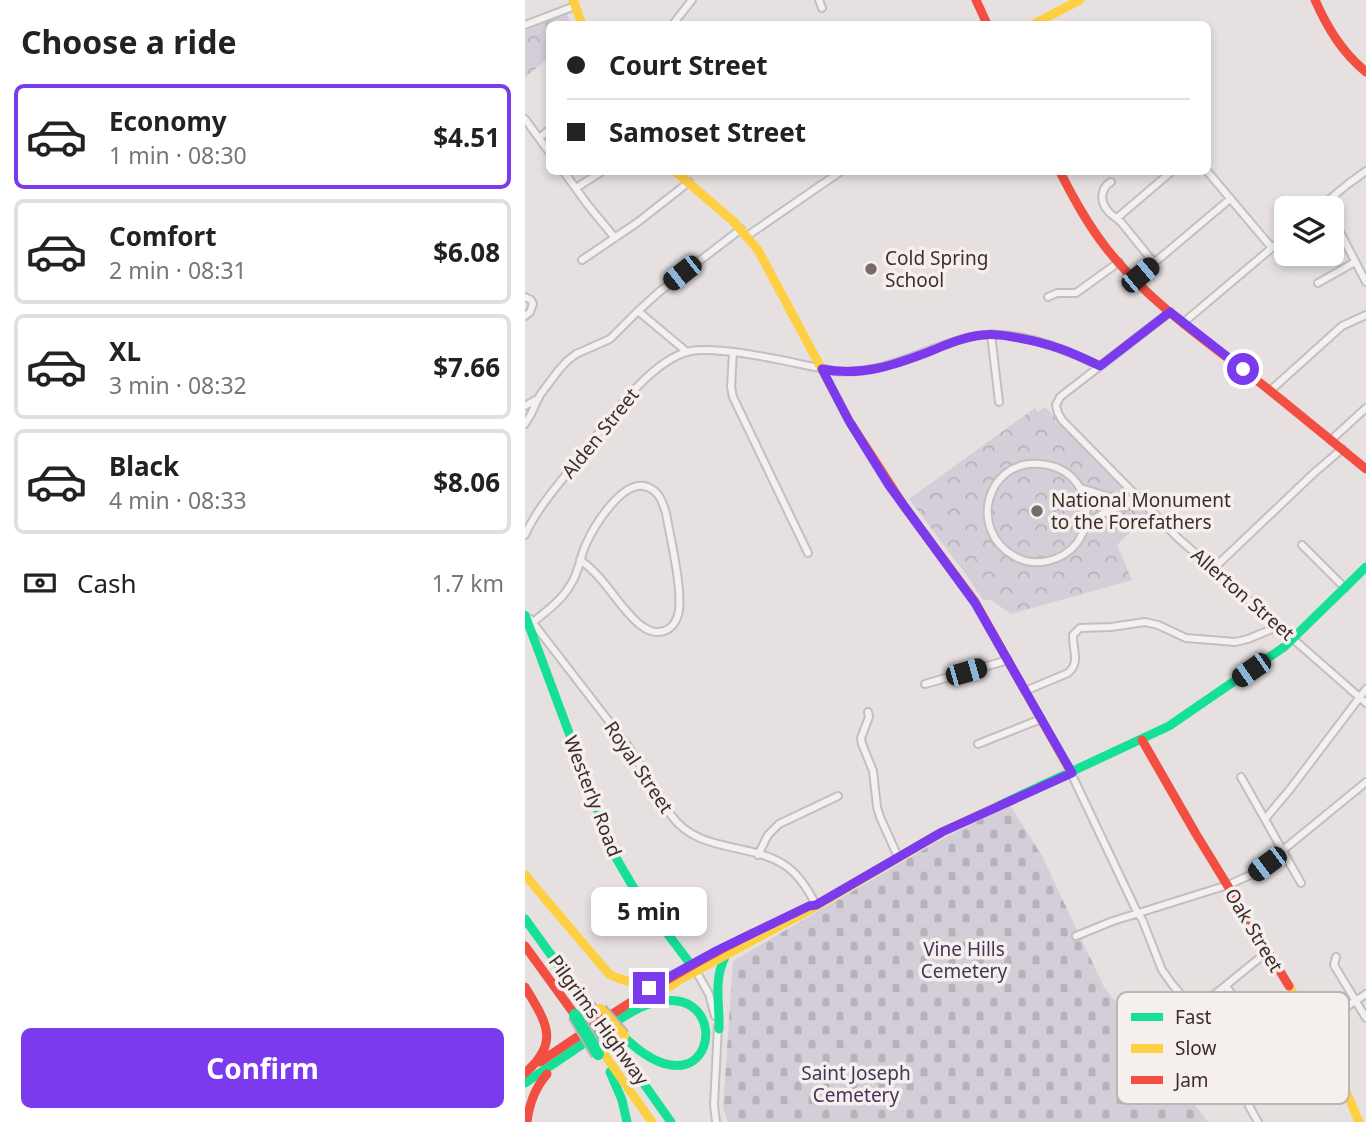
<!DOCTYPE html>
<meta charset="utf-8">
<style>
:root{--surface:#fff;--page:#f2f2f2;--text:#222;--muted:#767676;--line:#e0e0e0;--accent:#7c3aed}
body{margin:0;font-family:"Noto Sans",sans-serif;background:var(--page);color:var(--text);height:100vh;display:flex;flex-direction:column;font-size:26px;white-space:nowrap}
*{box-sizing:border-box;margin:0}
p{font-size:23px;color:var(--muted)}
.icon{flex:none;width:38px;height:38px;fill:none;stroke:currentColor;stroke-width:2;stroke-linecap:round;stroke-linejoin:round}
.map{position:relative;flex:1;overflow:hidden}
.details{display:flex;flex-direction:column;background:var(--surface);width:525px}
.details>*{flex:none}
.hud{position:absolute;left:21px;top:21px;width:665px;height:154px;border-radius:10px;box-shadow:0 4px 10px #0003;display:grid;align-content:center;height:154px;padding:0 21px;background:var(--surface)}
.controls{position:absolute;left:749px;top:196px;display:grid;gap:14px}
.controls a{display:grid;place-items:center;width:70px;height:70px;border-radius:10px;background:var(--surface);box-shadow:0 4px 10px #0003;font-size:35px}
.end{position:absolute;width:32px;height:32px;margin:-16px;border:9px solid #7c3aed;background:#fff;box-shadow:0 0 0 4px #fff}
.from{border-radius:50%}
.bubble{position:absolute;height:49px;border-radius:10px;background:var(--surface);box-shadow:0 4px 10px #0003;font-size:23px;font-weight:700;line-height:49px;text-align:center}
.car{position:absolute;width:21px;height:42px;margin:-21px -10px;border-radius:9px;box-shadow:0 0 5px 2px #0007;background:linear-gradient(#222 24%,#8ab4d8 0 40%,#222 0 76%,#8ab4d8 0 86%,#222 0)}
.hud b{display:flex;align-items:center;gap:24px;height:66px;font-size:26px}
.hud b+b{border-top:2px solid var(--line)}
.hud i{width:18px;height:18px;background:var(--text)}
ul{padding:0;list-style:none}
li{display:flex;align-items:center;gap:21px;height:105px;margin:0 14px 10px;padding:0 7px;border:4px solid var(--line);border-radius:10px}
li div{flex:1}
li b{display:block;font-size:26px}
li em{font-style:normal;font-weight:700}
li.current{border-color:var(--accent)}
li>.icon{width:63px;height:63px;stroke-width:1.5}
h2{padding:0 21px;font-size:32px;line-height:84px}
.pay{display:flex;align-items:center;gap:18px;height:77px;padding:0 21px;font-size:26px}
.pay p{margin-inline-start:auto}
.button{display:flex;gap:14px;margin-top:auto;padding:14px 21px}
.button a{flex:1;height:80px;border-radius:10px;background:var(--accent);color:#fff;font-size:28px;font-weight:700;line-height:80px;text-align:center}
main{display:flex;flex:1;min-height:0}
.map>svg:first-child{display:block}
</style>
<main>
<section class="details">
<h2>Choose a ride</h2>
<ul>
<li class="current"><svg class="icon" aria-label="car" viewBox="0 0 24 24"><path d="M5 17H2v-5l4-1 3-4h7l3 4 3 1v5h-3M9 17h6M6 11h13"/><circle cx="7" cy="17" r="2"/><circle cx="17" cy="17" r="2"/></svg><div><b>Economy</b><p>1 min · 08:30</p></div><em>$4.51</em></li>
<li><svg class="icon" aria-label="car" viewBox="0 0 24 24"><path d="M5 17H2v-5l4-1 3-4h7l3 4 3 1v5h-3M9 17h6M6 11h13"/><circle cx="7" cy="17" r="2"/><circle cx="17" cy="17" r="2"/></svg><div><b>Comfort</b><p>2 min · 08:31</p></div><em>$6.08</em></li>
<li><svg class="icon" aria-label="car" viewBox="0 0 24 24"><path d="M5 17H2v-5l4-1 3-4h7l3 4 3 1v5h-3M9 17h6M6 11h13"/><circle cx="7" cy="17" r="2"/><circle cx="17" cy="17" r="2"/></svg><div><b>XL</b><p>3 min · 08:32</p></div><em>$7.66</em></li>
<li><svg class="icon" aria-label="car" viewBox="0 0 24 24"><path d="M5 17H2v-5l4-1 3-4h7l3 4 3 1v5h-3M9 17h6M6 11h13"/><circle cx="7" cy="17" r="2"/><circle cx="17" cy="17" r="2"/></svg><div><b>Black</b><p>4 min · 08:33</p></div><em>$8.06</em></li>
</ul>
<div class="pay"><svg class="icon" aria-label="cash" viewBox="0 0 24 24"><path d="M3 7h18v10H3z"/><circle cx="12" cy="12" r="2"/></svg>Cash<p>1.7 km</p></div>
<div class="button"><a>Confirm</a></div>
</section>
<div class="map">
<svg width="841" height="1122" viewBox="0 0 841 1122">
<defs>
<pattern id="cemetery-stones" width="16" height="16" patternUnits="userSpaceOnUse" patternTransform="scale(1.75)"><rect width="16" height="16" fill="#d4ced8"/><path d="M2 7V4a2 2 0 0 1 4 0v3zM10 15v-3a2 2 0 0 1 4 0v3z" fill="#b7b1b9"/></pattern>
<pattern id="park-crowns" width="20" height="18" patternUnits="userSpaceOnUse" patternTransform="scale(1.75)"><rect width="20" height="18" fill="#d4ced8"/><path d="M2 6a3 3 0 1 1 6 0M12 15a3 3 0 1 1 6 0" fill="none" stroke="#b7b1b9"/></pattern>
</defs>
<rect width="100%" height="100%" fill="#e6e1e0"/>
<!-- cemetery -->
<path fill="url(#cemetery-stones)" d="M 485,805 L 517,856 L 579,987 L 683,1122 L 203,1122 L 198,1108 L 208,961 L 415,840 Z"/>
<!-- park -->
<path fill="url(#park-crowns)" d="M 42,14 L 47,24 L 24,24 L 24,57 L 0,78 L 0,31 Z
M 520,407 L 623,514 L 592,545 L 607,580 L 486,614 L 466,600 L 458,600 L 443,577 L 384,499 L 510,408 L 513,412 Z"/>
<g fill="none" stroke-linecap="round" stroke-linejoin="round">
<!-- street casing -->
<g stroke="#c4bfbe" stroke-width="10">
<path id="street" d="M 294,0 L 297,8
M 148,24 L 167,0
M 0,25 L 50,6
M 0,119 L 24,152
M 14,138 L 24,130
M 682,171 L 747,248
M 39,172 L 62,204 L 90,238
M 586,182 C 575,188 575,202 583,211 C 587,216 592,218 596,222 C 607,236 618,249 629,263
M 51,188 L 76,172
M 794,208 L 823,184 L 841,171
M 807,217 L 841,282
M 592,218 L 646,172
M 222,236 L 315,172
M 57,260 L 113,222 L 164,182
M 610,279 L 705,199
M 793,283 L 830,262
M 0,297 L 6,300 L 8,304 L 5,312 L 0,316
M 523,297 L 532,293 L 551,293 L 594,262
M 645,312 L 535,397 L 531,405 L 533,413 L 537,420 L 653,538 L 841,703
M 658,323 L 761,236
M 466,334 L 474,402
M 162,352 L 113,311 L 134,292 L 216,229
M 208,352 L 206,387 L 208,397 L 283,553
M 746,390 L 817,326 L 841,315
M 0,406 L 12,399
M 0,424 L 6,414 L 15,395 L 33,371 L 42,361 L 51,354 L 85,339 L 113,311
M 806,440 L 841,408
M 556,488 L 591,499 L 610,500
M 559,528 C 568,496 549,466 514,464 C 461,460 443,530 489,556 C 509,568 537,562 552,543 C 557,536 559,528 566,521 C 580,510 599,506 615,500
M 0,535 C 12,508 34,484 52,461 C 78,428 124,359 166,351 C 177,349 188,350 198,351 C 236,354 272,364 309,371 C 360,376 398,348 445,337 C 487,327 538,348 575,366
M 777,545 L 820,588
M 688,569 L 789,473 L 817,449
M 5,619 L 103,746 L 146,815 C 173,853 222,842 258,864 C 273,873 283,889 291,905
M 8,622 C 22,611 37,600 46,584 C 54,572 55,557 61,544 C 69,526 96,482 119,486 C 133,489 137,500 141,513 C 145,537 159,594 153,615 C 151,622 146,629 139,631 C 129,634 122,630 114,624 C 92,605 80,577 55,560
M 400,684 L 483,660
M 500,691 L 543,673 C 556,662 547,649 548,635 L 555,628 L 586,627 L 620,622 L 633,625 L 661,638 L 710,642 L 723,639 L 754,626
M 343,712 L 344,717 L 336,738 L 337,744 L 348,771 L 352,807 L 355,817 L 373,857
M 453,744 L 516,719
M 546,773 L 613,914 L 617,919 L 637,970 L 647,984 L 670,1011
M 716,777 L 776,883
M 740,819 L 766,788 L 841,689
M 233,855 L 243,835 L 254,824 L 313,796
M 551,936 L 588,921 L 703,885 L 730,873 L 841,782
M 811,957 L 809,965 L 841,1018
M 171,971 L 184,994 L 190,1016
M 701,986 L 740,1041
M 636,1038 L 742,952
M 713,1047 L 718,1065 L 718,1082 L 722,1091 L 724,1106 L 733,1122
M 673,1080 L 697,1058 L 720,1045 L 785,1036 C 801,1020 821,1007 841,994
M 722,1091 L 750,1089
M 191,1122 L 189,1105 L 193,1026"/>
</g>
<!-- street -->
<use href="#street" stroke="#f2f0f0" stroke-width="6"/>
<!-- fast -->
<path stroke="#16e098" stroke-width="9" d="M 0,615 L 90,856 L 111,892 L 170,970
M 473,806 L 644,726 L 759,647 L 841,567
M 0,919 L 63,1006
M 194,1029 C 195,1004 188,981 200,957
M 90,1043 L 146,1122
M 85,1072 L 97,1100 L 102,1122
M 0,1083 L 98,1017 C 110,1010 124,1002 138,1001 C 211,992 186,1122 98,1036"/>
<!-- slow -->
<path stroke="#ffcf43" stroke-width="9" d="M 48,0 L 57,24
M 509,24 L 555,0
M 151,172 L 209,222 L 233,250 L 326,424
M 499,689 L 546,773
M 0,875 L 84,974 C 101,983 116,984 135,982
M 764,986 C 790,1031 815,1074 834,1122
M 117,1004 L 158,978 L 286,909 L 417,832 L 473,806
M 77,1051 L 127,1122"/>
<!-- jam -->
<path stroke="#f24e42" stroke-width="9" d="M 451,0 L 462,24
M 790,0 C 803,29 817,52 841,72
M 535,172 C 549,199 563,225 582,249 C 624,302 681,341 734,382 C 770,410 805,440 841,469
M 326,424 L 379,506 L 450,602 L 499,689
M 617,740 L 671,834 L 764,986
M 0,946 L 50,1015
M 0,987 C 21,1022 36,1042 0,1073
M 15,1062 C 84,1015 153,970 228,933
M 2,1122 C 4,1104 10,1088 22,1074"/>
<!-- fast-bridge casing -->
<g stroke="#bbb4b2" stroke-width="16" stroke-linecap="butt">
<path id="fast-bridge" d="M 50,1015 L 73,1054"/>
</g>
<!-- slow-bridge casing -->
<g stroke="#bbb4b2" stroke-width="16" stroke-linecap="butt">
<path id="slow-bridge" d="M 75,1010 L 98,1036"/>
</g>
<!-- jam-bridge casing -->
<g stroke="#bbb4b2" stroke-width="16" stroke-linecap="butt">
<path id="jam-bridge" d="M 63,1006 L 90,1043"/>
</g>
<!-- fast-bridge -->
<use href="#fast-bridge" stroke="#16e098" stroke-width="12"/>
<!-- slow-bridge -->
<use href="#slow-bridge" stroke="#ffcf43" stroke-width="12"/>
<!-- jam-bridge -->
<use href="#jam-bridge" stroke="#f24e42" stroke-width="12"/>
</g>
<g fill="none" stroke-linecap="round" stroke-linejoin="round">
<!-- route -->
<path stroke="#7c3aed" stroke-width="9" d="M 124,988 L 193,950 L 284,906 L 291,905 L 417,832 L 547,773 L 450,603 L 363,484 L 324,421 L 297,369 C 336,377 370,365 406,351 C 423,344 439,337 457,335 C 470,333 482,336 494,338 C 527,344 546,352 575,366 L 645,312 L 718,369"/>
</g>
<!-- markers -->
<g fill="#796c68" stroke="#f5efed" stroke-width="2.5">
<circle cx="346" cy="269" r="7"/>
<circle cx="512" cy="511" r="7"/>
</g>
<g text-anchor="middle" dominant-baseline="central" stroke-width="7" stroke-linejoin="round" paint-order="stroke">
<!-- poi labels -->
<g font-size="19" fill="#3f2d27" stroke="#f5efed" text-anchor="start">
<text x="360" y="258">Cold Spring<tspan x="360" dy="22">School</tspan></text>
<text x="526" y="500">National Monument<tspan x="526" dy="22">to the Forefathers</tspan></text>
</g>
<!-- street labels -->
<g font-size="19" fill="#3f2d27" stroke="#f5efed">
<text transform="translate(75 433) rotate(-51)">Alden Street</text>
<text transform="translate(718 594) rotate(41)">Allerton Street</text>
<text transform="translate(114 767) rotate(56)">Royal Street</text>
<text transform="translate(68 796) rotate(69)">Westerly Road</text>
<text transform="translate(729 930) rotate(59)">Oak Street</text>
<text transform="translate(74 1020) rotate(54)">Pilgrims Highway</text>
</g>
<!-- park labels -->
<g font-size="19" fill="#45345b" stroke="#f5efed">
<text x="439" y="949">Vine Hills<tspan x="439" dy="22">Cemetery</tspan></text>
<text x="331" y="1073">Saint Joseph<tspan x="331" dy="22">Cemetery</tspan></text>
</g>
</g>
<!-- legend -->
<rect x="592" y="992" width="232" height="112" rx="10" fill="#f5efed" stroke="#beb5b2" stroke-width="2"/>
<rect x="606" y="1013" width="32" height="8" fill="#16e098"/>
<rect x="606" y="1044" width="32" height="9" fill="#ffcf43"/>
<rect x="606" y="1076" width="32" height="8" fill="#f24e42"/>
<g font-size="19" fill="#3f2d27">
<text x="650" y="1024">Fast</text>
<text x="650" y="1055">Slow</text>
<text x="650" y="1087">Jam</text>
</g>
</svg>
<div class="controls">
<a><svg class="icon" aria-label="layers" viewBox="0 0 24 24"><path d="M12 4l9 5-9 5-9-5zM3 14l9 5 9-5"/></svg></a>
</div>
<i class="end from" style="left:718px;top:369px"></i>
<i class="end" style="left:124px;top:988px"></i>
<div class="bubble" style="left:66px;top:887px;width:116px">5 min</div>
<i class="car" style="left:157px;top:273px;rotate:232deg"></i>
<i class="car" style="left:615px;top:275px;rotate:50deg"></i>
<i class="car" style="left:726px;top:670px;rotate:235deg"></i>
<i class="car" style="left:441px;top:672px;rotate:74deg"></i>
<i class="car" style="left:742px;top:864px;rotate:233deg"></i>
<div class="hud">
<b><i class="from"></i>Court Street</b>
<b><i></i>Samoset Street</b>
</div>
</div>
</main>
